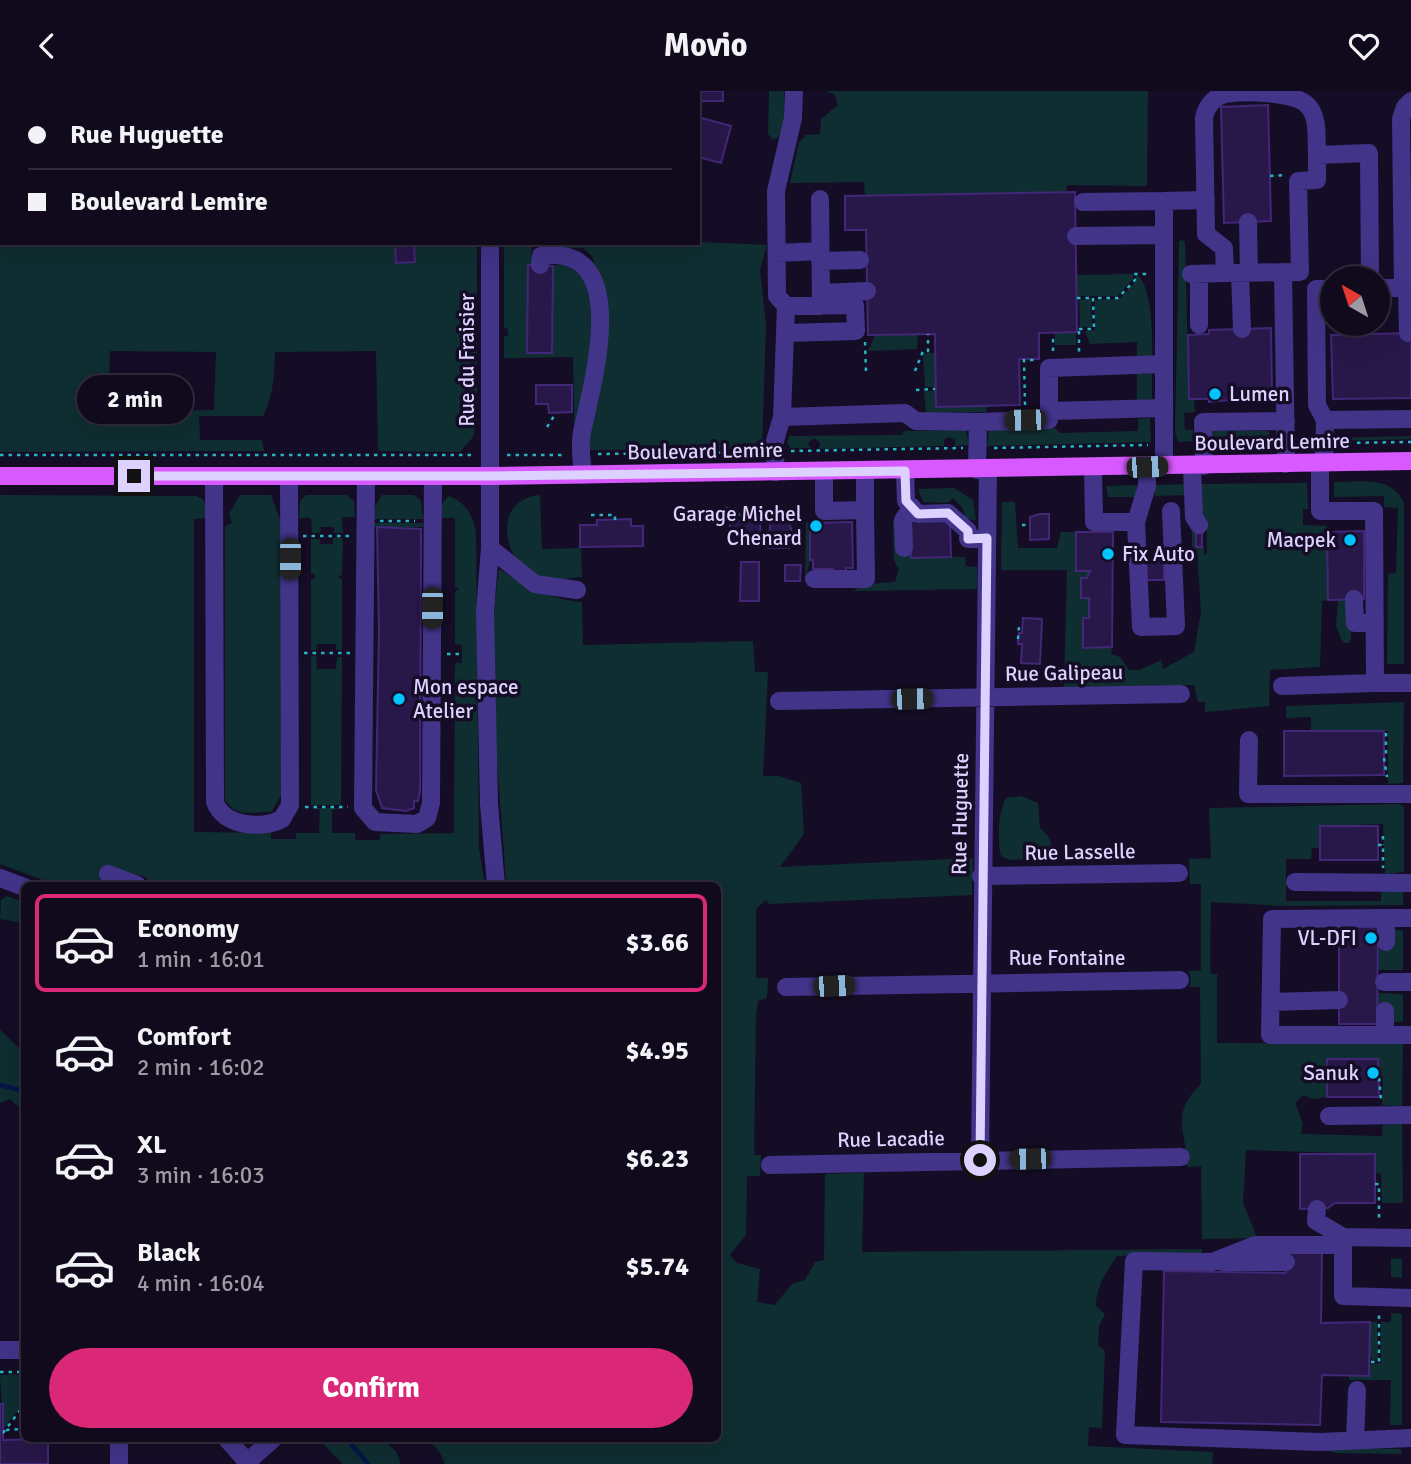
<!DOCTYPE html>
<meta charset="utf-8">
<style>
:root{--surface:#100a1c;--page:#1e1829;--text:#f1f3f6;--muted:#9c9aa3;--line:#302b3b;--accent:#db2777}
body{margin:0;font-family:Signika,sans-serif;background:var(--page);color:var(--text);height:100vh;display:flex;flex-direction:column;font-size:26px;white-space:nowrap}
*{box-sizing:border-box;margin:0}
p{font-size:23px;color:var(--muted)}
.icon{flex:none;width:38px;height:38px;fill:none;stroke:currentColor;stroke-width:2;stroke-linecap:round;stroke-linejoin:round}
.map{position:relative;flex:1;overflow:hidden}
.panel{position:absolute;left:21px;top:791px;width:700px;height:560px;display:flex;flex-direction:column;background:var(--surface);border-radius:10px;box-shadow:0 7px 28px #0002,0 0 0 2px var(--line)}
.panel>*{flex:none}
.guide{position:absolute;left:0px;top:0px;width:700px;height:154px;box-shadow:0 7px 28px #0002,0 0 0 2px var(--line);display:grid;align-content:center;height:154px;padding:0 28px;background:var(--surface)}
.needle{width:46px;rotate:321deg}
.controls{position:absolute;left:1320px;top:175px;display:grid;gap:14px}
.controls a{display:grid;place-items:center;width:70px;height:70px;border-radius:50%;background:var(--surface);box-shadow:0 7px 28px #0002,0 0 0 2px var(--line);font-size:35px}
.end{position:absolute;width:32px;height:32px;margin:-16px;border:9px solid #ddd2ff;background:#111;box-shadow:0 0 0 4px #111}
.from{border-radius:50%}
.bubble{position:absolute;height:49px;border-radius:24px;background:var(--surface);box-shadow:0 7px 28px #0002,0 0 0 2px var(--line);font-size:23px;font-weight:700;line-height:49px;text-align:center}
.car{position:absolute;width:21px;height:42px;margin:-21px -10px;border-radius:9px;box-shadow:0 0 5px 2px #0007;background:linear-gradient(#222 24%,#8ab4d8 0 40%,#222 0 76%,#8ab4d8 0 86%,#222 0)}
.guide b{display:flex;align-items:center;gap:24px;height:66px;font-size:26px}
.guide b+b{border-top:2px solid var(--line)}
.guide i{width:18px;height:18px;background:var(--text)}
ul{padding:12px 0 0;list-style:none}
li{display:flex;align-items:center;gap:21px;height:98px;margin:0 14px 10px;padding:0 14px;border:4px solid transparent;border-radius:10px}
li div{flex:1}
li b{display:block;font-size:26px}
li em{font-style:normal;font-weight:700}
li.selected{border-color:var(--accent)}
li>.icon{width:63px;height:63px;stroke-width:1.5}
.button{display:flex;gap:14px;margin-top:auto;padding:14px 28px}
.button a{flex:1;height:80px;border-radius:42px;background:var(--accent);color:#fff;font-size:28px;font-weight:700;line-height:80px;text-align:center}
header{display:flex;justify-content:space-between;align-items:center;height:91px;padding:0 28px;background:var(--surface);font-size:32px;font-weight:700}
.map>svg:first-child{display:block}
</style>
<header><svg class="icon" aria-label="back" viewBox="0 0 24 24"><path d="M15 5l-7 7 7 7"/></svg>Movio<svg class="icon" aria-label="heart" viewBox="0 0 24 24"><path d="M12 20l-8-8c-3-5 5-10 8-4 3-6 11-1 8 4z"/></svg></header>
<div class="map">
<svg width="1411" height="1373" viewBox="0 0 1411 1373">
<rect width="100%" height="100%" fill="#150d26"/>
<!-- green -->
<path fill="#0f2e31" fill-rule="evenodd" d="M 769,0 L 784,0 L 785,40 L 774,49 L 768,43 Z
M 826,0 L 1148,0 L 1147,95 L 1067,94 L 1066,101 L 865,105 L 864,91 L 790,92 L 799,51 L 806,44 L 820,43 L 821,28 L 838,14 L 835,4 Z
M 0,148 L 2,152 L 411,152 L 395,153 L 396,172 L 414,152 L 477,152 L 477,330 L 473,346 L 460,361 L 378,360 L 376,260 L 275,261 C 274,285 274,302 263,325 L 199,325 L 200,349 L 262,349 L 264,360 L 0,361 ZM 110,260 L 216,261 L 214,319 L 108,321 Z
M 1183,149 L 1185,151 L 1189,307 L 1194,308 L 1195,321 L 1184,322 L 1185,339 L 1193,339 L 1194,350 L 1178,351 L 1175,341 L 1179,150 Z
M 698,151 L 767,154 L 760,179 L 766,233 L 762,358 L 587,359 L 598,188 L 592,165 L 583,157 L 555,157 L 533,152 Z
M 510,152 L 532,152 L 531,164 L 538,165 L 537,174 L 528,175 L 527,262 L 552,261 L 553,175 L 567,172 L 589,192 L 597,237 L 575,359 L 573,266 L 504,267 L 504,245 L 508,245 L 508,238 L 504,237 L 504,156 Z
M 1133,183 L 1133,188 L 1118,205 L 1077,205 L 1076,184 Z
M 1136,183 C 1152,192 1153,247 1152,265 L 1137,265 L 1137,251 L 1090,253 L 1085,240 L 1095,239 L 1095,209 L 1120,208 L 1136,190 Z
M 1091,208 L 1092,236 L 1080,236 L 1079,209 Z
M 1076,241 L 1076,254 L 1055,254 L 1055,242 Z
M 918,243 L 917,258 L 868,260 L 875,244 Z
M 923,262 L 935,262 L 935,296 L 925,296 Z
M 1137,283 L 1152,283 L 1152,308 L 1137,309 Z
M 924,300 L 936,300 L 936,316 L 987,315 L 986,321 L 926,322 Z
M 1150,327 L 1151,351 L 987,355 L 989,339 L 1055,337 L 1060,342 L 1138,340 L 1138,328 Z
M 966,339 L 969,354 L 955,355 L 955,349 L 949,346 L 944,349 L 944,355 L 819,358 L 820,352 L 815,347 L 808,352 L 811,357 L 790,357 L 787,352 L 789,345 L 902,344 L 903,340 Z
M 1213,340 L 1269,340 L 1270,350 L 1211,350 Z
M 1411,345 L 1411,348 L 1338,350 L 1338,347 Z
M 1334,391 C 1360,391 1392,384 1404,412 L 1404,573 L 1387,573 L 1388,483 L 1396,482 L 1398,417 L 1384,416 L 1384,405 L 1334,406 Z
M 1307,392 L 1308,418 L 1303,418 L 1303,434 L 1327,435 L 1328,509 L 1322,510 L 1320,576 L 1270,579 L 1269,615 L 1205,621 L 1205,611 L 1198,611 L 1194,594 L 1064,596 L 1067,479 L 1001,479 L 1002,411 L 1015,411 L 1018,457 L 1057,457 L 1061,441 L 1076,441 L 1076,480 L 1090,480 L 1087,487 L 1081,487 L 1081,507 L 1089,507 L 1089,527 L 1083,527 L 1083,556 L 1112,556 L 1111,563 L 1120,566 L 1129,579 L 1140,579 L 1161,569 L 1163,578 L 1194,561 L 1201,521 L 1197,459 L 1192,455 L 1192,441 L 1196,440 L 1197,456 L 1204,456 L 1204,463 L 1207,463 L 1207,436 L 1196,419 L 1201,393 Z
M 1188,393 L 1189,404 L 1155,405 L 1154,394 Z
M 1137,394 L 1136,406 L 1108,406 L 1106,395 Z
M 954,397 L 973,409 L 976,429 L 966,428 L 962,416 L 953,407 L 948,412 L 923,411 L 918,398 Z
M 0,404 L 196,405 L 204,409 L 208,427 L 194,428 L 194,741 L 271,742 L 271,748 L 296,748 L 296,742 L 319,742 L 320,719 L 311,717 L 341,717 L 332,719 L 332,742 L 355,742 L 355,749 L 380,749 L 380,743 L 454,742 L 455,572 L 462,572 L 462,554 L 455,553 L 455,501 L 459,497 L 455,496 L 455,427 L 442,427 C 441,417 441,411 449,405 C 467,413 471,422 476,440 L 479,758 L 485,794 L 155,794 L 143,785 L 126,782 L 118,794 L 56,794 L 0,773 Z
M 240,404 L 271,404 L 282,434 L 281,705 L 271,721 L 244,722 L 233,718 L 225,709 L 225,435 L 232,432 L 229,423 Z
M 306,404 L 347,404 L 354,410 L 355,426 L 342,426 L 343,442 L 334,442 L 334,436 L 321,436 L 320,442 L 312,442 L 311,427 L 299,427 L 300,410 Z
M 382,404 L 414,404 L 421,410 L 423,428 L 374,428 L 375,415 Z
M 540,404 L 542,458 L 581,457 L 582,486 C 567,487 548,492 534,484 C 501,467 493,408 540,404 Z
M 893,429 L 896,429 L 898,464 L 965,466 L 966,475 L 977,476 L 977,498 L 853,500 L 866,493 L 895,491 L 899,478 L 894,470 Z
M 806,431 L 810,432 L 810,469 L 805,490 Z
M 374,432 L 423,432 L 423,436 L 374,436 Z
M 333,447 L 343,447 L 342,483 L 338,487 L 342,488 L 342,559 L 336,559 L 336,553 L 317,553 L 316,559 L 311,559 L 311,488 L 315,487 L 315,483 L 311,483 L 311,448 L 320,448 L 320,453 L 333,453 Z
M 499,478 C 527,496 549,508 582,511 L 583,554 L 753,550 L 755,581 L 768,581 L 763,685 L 778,685 L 801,692 L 804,743 L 780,776 L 973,767 L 972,804 L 769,813 L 766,809 L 756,818 L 756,887 L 768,887 L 767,907 L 758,910 L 756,924 L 754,1064 L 761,1064 L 760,1085 L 747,1085 L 746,1144 L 730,1164 L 737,1172 L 760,1178 L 757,1211 L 775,1214 L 792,1193 L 805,1189 L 815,1171 L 824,1169 L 825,1083 L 864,1082 L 862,1161 L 1202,1158 L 1202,1163 L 1117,1165 C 1106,1181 1096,1196 1096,1215 L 1105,1223 L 1099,1235 L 1098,1254 L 1105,1260 L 1102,1337 L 1089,1336 L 1088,1355 L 1213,1361 L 1212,1373 L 445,1373 C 440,1360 435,1351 420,1348 L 718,1348 L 718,794 L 506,794 C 501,690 483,582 499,478 Z
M 1351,508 L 1351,548 L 1349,552 L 1343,552 L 1336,535 L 1338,509 Z
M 311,565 L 316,565 L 317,578 L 336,578 L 337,566 L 342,566 L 341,714 L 311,714 Z
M 1404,611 L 1403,692 L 1388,693 L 1388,640 L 1311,640 L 1311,626 L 1286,627 L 1286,615 Z
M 1021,705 L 1038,712 L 1040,737 C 1049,744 1051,750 1052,761 L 1047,767 L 1010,769 L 1001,765 C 997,750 998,721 1006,707 Z
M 1400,713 L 1404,716 L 1404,781 L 1385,783 L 1383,733 L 1320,735 L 1320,757 L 1312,757 L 1311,768 L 1286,768 L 1286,810 L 1381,810 L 1381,800 L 1403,800 L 1403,814 L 1284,815 L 1211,811 L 1210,873 L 1211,883 L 1217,883 L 1217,952 L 1403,953 L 1402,1015 L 1382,1014 L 1383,985 L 1379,984 L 1378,968 L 1327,968 L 1327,1006 L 1313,1008 L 1303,1004 L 1295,1012 L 1303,1033 L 1301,1043 L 1382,1045 L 1383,1034 L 1402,1033 L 1403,1112 L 1382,1112 L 1381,1083 L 1376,1082 L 1375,1063 L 1246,1059 L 1243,1112 L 1257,1147 L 1202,1148 L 1201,1075 L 1187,1076 C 1187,1040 1169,1024 1201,993 L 1200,896 L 1189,896 L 1191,890 L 1189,880 L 1201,879 L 1201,793 L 1190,793 L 1189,768 L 1211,767 L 1209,717 Z
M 7,805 L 24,811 L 24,832 L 0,828 L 1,809 Z
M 1392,839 L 1403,839 L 1403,879 L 1378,879 L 1378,857 L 1392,857 Z
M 1378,902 L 1403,903 L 1403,931 L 1391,931 L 1391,914 L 1377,914 Z
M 0,939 L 24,962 L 24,1021 L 10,1008 L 0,1012 Z
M 1391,1167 L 1402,1168 L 1402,1187 L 1391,1186 Z
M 1391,1222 L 1402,1223 L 1402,1334 L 1390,1334 L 1391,1289 L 1349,1289 L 1349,1284 L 1369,1285 L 1369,1274 L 1381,1272 L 1381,1231 L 1391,1231 Z
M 1370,1231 L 1377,1231 L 1378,1268 L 1372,1269 L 1370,1264 Z
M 24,1283 L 24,1311 L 3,1339 L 0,1284 Z
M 318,1348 L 408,1348 L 387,1353 L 396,1360 L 401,1373 L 343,1373 Z
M 1320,1357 L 1401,1358 L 1402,1363 L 1336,1362 Z"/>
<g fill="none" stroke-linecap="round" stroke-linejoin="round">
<!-- stream -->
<path stroke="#051547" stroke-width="4.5" d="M 0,994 L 24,1000
M 347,1348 L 368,1373"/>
</g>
<!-- building -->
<path fill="#281749" stroke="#422777" stroke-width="2" d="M 604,0 L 635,0 L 635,2 L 604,2 Z
M 693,0 L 723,0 L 723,10 L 698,10 L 698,2 Z
M 1268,14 L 1271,130 L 1224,132 L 1221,16 Z
M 698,26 L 731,35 L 721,72 L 698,66 Z
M 1075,101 L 1077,241 L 1039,242 L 1039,268 L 1019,268 L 1020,314 L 936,316 L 935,243 L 868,244 L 866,139 L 845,139 L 845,105 Z
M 414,152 L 415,171 L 396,172 L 395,153 Z
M 528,174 L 553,175 L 552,262 L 527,262 Z
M 1271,237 L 1272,306 L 1257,306 L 1257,310 L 1252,307 L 1209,311 L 1209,308 L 1189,308 L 1188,244 L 1209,243 L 1209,239 Z
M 1411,242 L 1411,307 L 1333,308 L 1331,244 Z
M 536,294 L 572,294 L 572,321 L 549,322 L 548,313 L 536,313 Z
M 1040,423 L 1049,423 L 1049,448 L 1030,449 L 1030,426 Z
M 771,426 L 789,431 L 793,445 L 789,445 L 789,457 L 768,457 Z
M 950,427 L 951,466 L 911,467 L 910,428 Z
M 631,428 L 631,435 L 643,435 L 643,455 L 580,456 L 580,434 L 597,434 L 597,429 Z
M 760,429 L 761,452 L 730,453 L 730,430 Z
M 852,431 L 853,477 L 846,477 L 846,483 L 833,483 L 833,478 L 813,478 L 813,469 L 810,469 L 810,432 Z
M 377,436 L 421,438 L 420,700 L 418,710 L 414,710 L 414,717 L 406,720 L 382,717 L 376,699 L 379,539 Z
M 1196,440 L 1202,440 L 1202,456 L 1196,456 Z
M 1364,440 L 1364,508 L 1328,509 L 1327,441 Z
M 1076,441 L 1113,441 L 1112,556 L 1083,557 L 1083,527 L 1089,527 L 1089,507 L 1081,507 L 1081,487 L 1087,487 L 1090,480 L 1076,480 Z
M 1164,469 L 1164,489 L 1147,489 L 1146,470 Z
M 741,471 L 759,471 L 759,510 L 740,510 Z
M 785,474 L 801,474 L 800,490 L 785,490 Z
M 1023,527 L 1042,528 L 1040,573 L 1021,572 L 1022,553 L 1018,553 L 1018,548 L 1019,542 L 1022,542 Z
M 1284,640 L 1384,640 L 1384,684 L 1284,685 Z
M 1320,735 L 1378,735 L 1378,769 L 1320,769 Z
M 1339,836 L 1378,836 L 1377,933 L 1339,933 Z
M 1327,968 L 1378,968 L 1379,1006 L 1327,1006 Z
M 1300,1063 L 1375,1063 L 1375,1112 L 1335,1112 L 1328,1117 L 1300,1118 Z
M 1286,1159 L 1322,1159 L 1321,1232 L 1370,1231 L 1369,1285 L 1322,1284 L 1320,1334 L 1161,1331 L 1164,1180 L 1286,1182 Z
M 0,1313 L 3,1313 L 3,1349 L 48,1348 L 48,1373 L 0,1373 Z"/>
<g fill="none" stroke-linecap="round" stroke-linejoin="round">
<!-- path -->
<path stroke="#24b6c1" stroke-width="2.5" stroke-dasharray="3.5 5" stroke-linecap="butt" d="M 1270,85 L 1284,84
M 1077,207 L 1093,207
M 1079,238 L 1094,238 L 1093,207 L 1118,207 L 1135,189 L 1134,183 L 1149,183
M 1079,240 L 1079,261
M 1053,248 L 1053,262
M 865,251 L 866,281
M 915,280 L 923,260 L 928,260 L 928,243
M 916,299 L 935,298
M 1025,314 L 1024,269 L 1035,269
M 547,336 L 556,322
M 1340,352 L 1411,351
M 1218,353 L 1271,353
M 994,357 L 1148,354
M 791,360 L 963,357
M 598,363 L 760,361
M 0,364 L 473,364
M 507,364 L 564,364
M 724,417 L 737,418 L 740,429
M 591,424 L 615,424 L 615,429
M 380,430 L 415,430
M 786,431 L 797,431
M 1022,434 L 1030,434
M 303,445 L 349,445
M 1018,548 L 1019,535
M 304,562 L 350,562
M 447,563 L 461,563
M 1386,642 L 1386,667
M 1384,667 L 1387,686
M 305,716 L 348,716
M 1383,745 L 1383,754
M 1378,754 L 1383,754 L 1383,777
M 1379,987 L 1381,1009
M 1375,1093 L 1379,1093 L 1379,1131
M 1371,1271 L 1379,1271 L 1379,1223
M 0,1281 L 24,1281
M 6,1339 L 24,1338
M 3,1342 L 24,1314"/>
<!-- minor -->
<path stroke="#423489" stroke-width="18" d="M 67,2 L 67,0
M 490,2 L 490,0
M 665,2 L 665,0
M 820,108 L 821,215
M 1164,110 L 1206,109
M 1083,111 L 1164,110 L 1164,375
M 1248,131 L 1249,182
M 1076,145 L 1164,144
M 490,152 L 490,457 L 485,521 L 489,713 L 496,794
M 777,162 L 820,160
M 820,170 L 860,169
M 540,174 L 541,165 C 634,151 592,294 582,341 C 579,355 582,370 583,384
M 1283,181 L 1286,373
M 1225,182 L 1300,181 L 1298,90 L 1317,89 L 1317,64 L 1369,62 L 1370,187
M 1240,182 L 1242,238
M 1191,183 L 1225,182 L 1224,157 L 1206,143 L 1204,27 C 1206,16 1213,7 1224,3 C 1242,0 1297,0 1309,16 C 1319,28 1316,49 1317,64
M 1199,183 L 1199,234
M 1377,197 L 1411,197
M 1403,197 L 1401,28 L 1405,16 L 1411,10
M 1407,197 L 1408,242
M 821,202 L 867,200
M 786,215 L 777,205 L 776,100 L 793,27 L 794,0
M 1164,317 L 1049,320 L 1049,277 L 1164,273
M 782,326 L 786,215 L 855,214 L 856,240 L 786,242
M 1325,329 L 1317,314 L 1316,198 L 1332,198
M 1320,372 L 1320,420 L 1374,420 L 1375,592 L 1411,592
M 1324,372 L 1325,329 L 1411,328
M 1192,375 L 1194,426 L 1199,434
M 1204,375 L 1203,331 L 1286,330
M 1093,377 L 1094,431 L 1136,431 L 1147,395 L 1147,376
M 977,379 L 978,331 L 1049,329 L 1049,320
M 905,380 L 906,410 L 918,423 L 948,422 L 968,440 L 968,448 L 987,448
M 776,381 L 774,353 L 782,326 L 905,322 L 916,330 L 978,331
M 824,381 L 824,420 L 865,419 L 865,380
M 214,385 L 215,711 C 223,735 262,739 282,728 L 290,714 L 289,385
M 366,385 L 363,717 L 375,731 L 417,733 L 427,727 L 431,712 L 433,385
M 1136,431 L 1141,536 L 1176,535 L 1171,420
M 490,457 L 535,493 L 577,499
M 904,457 L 903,429 L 912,416
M 814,488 L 866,488 L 865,419
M 1354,508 L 1355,532 L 1374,532
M 1282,595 L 1375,592
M 779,610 L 1181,603
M 1249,649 L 1248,703 L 1411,703
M 108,783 L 137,794
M 981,785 L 1179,782
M 0,787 L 24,796
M 1295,791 L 1411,792
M 1386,851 L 1386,827 L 1411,827
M 1384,891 L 1411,891
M 786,896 L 1180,889
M 1271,911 L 1339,909
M 1385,920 L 1385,944 L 1411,944
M 1385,944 L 1270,944 L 1272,828 L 1386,827
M 1329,1025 L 1411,1024
M 980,1069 L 988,378
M 770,1074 L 1181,1066
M 1317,1118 L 1316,1130 L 1343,1146
M 1411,1147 L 1343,1146 L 1343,1205 L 1411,1207
M 1343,1154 L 1255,1154 L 1212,1171 L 1134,1170 L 1125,1344 L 1320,1351 L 1411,1347
M 1223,1171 L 1286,1171
M 0,1259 L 24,1259
M 119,1348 L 119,1373
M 227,1348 L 249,1373
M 1355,1349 L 1357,1299
M 245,1373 L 273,1348"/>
<!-- major -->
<path stroke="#d759ff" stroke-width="18" d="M 0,385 L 491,385 L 1411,370"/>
</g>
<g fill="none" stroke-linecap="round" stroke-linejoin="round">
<!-- route -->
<path stroke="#ddd2ff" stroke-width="9" d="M 134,385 L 491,385 L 905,380 L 906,410 L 918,423 L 948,422 L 968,440 L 968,448 L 987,447 L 980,1069"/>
</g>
<!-- markers -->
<g fill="#00c3fd" stroke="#150d26" stroke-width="2.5">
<circle cx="1215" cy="303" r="7"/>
<circle cx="816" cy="435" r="7"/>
<circle cx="1350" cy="449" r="7"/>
<circle cx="1108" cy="463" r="7"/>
<circle cx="399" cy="608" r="7"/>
<circle cx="1371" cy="847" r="7"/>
<circle cx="1373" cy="982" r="7"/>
</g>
<g text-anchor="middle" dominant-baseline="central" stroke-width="7" stroke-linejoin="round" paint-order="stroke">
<!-- street labels -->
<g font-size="21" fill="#ddd2ff" stroke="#150d26">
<text transform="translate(467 269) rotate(-90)">Rue du Fraisier</text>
<text transform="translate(1272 351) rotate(-1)">Boulevard Lemire</text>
<text transform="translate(705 360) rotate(-1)">Boulevard Lemire</text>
<text transform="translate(1064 582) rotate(-1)">Rue Galipeau</text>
<text transform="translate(960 723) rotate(-89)">Rue Huguette</text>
<text transform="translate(1080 761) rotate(-1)">Rue Lasselle</text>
<text x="1067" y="867">Rue Fontaine</text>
<text transform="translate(891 1048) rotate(-1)">Rue Lacadie</text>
</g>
<!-- poi labels -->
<g font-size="21" fill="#ddd2ff" stroke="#150d26" text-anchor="end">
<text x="1229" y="303" text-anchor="start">Lumen</text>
<text x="802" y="423">Garage Michel<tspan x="802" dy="24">Chenard</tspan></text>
<text x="1336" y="449">Macpek</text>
<text x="1122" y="463" text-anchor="start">Fix Auto</text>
<text x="413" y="596" text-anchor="start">Mon espace<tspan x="413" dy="24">Atelier</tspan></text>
<text x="1357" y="847">VL-DFI</text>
<text x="1359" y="982">Sanuk</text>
</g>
</g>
</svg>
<div class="controls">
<a><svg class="needle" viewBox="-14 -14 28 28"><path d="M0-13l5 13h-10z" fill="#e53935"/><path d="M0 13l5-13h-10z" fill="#9c9aa3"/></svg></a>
</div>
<i class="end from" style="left:980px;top:1069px"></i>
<i class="end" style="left:134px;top:385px"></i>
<div class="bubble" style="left:77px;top:284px;width:116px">2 min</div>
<i class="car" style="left:1025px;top:329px;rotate:269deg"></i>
<i class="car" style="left:1147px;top:376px;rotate:88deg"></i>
<i class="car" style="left:290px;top:468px;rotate:180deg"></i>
<i class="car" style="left:432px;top:517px;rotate:180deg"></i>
<i class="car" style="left:912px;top:608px;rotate:89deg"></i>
<i class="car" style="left:834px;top:895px;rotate:88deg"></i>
<i class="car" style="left:1030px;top:1068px;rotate:269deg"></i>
<div class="guide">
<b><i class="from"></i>Rue Huguette</b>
<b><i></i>Boulevard Lemire</b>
</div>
<section class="panel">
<ul>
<li class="selected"><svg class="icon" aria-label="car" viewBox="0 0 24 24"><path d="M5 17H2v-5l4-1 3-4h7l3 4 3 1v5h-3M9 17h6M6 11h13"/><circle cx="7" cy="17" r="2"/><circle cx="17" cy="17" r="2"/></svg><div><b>Economy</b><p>1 min · 16:01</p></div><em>$3.66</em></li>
<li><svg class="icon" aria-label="car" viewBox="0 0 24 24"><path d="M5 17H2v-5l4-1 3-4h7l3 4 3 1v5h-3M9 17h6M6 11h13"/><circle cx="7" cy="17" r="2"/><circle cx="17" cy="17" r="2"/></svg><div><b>Comfort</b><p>2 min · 16:02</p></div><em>$4.95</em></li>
<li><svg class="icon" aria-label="car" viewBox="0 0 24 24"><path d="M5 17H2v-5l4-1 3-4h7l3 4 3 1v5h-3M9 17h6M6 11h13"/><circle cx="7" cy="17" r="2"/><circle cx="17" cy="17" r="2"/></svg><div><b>XL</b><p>3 min · 16:03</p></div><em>$6.23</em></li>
<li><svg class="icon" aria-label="car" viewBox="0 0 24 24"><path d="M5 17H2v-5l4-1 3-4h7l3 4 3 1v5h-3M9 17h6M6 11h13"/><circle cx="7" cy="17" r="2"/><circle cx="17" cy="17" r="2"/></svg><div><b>Black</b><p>4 min · 16:04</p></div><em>$5.74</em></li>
</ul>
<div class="button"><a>Confirm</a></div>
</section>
</div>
